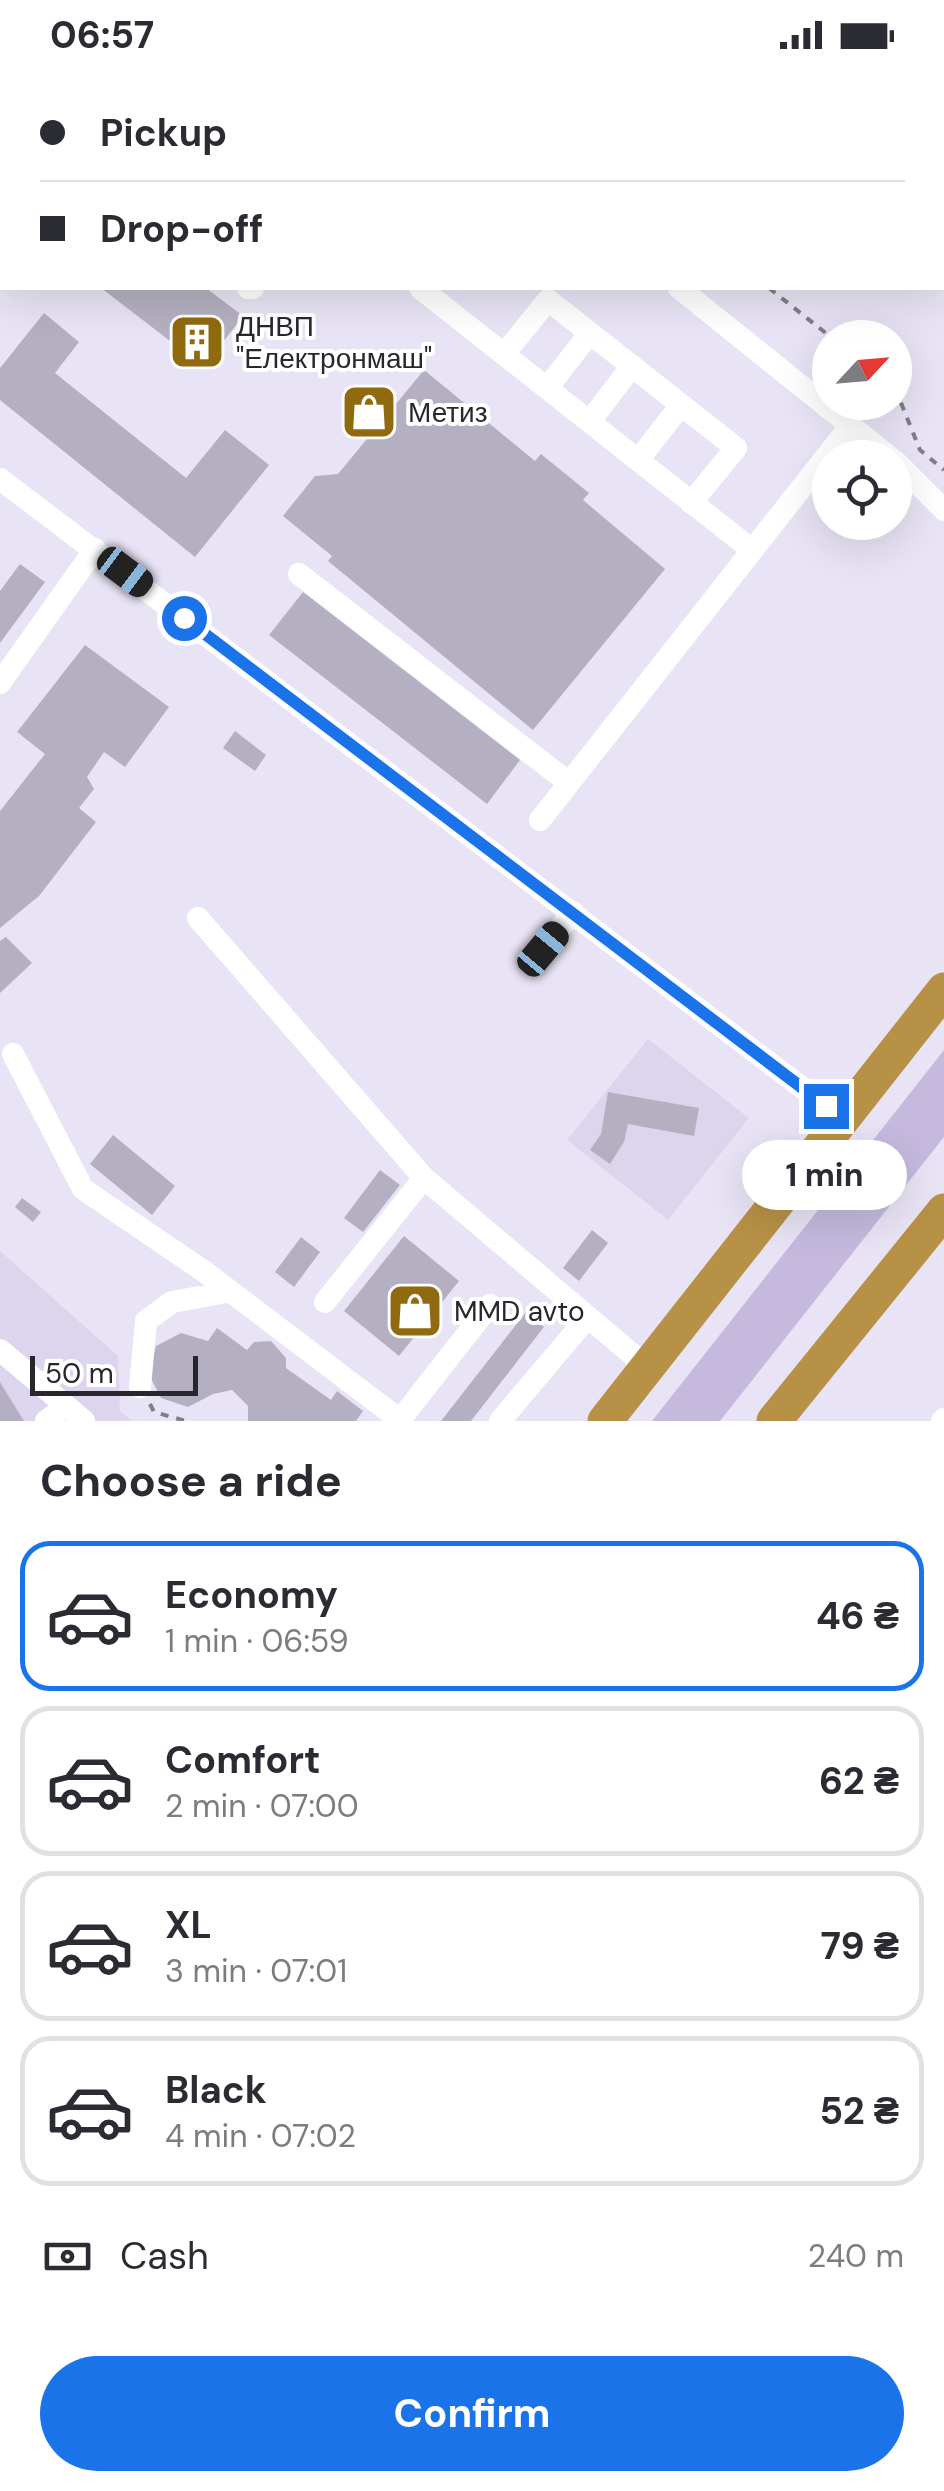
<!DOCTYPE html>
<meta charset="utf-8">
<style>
:root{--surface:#fff;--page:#f2f2f3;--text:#2b2b33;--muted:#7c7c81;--line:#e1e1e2;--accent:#1a73e8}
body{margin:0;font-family:"DM Sans",sans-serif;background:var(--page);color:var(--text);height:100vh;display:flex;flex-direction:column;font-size:38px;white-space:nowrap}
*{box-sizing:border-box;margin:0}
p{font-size:32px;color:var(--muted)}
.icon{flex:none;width:55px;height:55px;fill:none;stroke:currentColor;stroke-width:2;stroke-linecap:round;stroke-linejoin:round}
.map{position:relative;height:1351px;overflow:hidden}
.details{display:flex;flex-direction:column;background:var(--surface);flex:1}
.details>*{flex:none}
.top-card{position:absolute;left:0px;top:0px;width:945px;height:220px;box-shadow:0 10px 40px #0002;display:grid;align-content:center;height:220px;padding:0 40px;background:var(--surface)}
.needle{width:65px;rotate:64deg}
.fabs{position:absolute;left:812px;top:250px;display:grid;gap:20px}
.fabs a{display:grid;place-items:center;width:100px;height:100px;border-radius:50%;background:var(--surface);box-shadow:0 10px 40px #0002;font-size:50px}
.scale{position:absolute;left:30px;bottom:25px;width:168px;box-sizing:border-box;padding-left:10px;border:5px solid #28272d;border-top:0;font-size:28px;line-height:35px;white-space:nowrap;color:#28272d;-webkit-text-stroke:8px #fff;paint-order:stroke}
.end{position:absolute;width:45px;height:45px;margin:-22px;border:12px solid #1a73e8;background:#fff;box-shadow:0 0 0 5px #fff}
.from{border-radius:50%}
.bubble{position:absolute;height:70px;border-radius:35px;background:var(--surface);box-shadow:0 10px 40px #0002;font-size:32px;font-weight:700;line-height:70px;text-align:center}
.car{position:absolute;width:30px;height:60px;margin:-30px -15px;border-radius:12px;box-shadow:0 0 8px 2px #0007;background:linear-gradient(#222 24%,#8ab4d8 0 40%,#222 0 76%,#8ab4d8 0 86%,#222 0)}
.top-card b{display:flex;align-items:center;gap:35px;height:95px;font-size:38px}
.top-card b+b{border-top:2px solid var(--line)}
.top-card i{width:25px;height:25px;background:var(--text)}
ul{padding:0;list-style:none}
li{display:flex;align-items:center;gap:30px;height:150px;margin:0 20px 15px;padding:0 20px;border:5px solid var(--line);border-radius:30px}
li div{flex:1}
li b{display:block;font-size:38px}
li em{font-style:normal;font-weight:700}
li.selected{border-color:var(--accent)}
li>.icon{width:90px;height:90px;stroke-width:1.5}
h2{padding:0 40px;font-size:45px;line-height:120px}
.pay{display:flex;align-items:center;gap:25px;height:110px;padding:0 40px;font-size:38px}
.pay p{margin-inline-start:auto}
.button{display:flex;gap:20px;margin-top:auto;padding:20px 40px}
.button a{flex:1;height:115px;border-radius:60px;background:var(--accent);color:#fff;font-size:40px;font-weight:700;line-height:115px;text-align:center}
.status{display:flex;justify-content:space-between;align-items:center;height:70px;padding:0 50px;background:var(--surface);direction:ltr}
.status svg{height:28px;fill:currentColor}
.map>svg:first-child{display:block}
</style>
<div class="status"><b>06:57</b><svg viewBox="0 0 49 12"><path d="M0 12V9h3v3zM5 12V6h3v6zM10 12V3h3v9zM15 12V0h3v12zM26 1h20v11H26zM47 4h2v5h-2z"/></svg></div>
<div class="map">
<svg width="944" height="1351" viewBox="0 0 944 1351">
<rect width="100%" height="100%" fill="#e9e4f5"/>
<!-- built -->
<path fill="#ddd5ee" d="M 648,969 L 749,1048 L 668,1150 L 567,1070 Z
M 0,1181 L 118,1286 L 120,1341 L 132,1351 L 0,1351 Z"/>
<!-- green -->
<path fill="#c5bade" d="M 944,980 L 944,1067 L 720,1351 L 652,1351 Z"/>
<!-- building -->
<path fill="#b5b0c1" d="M 101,218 L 206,218 L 243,246 L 204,297 Z
M 44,243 L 79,272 L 55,303 L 186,408 L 225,360 L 269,395 L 195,487 L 0,330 L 0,298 Z
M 424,300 L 535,391 L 541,384 L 589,423 L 583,430 L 665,499 L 533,660 L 328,491 L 332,486 L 283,446 L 315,406 L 338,404 Z
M 20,494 L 45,512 L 0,573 L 0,521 Z
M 303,522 L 520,690 L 487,734 L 269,565 Z
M 85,575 L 169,637 L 125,697 L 104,682 L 87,707 L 94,719 L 79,738 L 96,752 L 39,826 L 0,858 L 0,741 L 45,684 L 17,662 Z
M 235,661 L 266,685 L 255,701 L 223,678 Z
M 6,867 L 32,893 L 0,923 L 0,871 Z
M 608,1022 L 699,1038 L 694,1066 L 628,1054 L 624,1072 L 610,1094 L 590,1080 L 601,1064 Z
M 113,1065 L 175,1116 L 152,1145 L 90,1094 Z
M 380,1100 L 400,1115 L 363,1162 L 344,1148 Z
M 22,1128 L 41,1142 L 33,1152 L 15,1137 Z
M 592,1160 L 608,1173 L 579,1211 L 563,1198 Z
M 404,1166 L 459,1211 L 399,1286 L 344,1241 Z
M 301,1167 L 320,1182 L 294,1217 L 275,1202 Z
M 526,1242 L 544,1257 L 471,1351 L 441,1351 Z
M 217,1258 L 247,1280 L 254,1272 L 271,1271 L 286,1288 L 286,1298 L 331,1330 L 337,1321 L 363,1341 L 356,1351 L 248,1351 L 248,1336 L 232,1320 L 213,1324 L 188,1337 L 161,1328 L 148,1303 L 156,1276 L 181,1263 L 208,1271 Z
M 0,1312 L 24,1351 L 0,1351 Z"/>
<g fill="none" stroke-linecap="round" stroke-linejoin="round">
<!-- path -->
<path stroke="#807d88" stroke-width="4" stroke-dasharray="8 8" stroke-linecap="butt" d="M 496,0 L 499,2
M 769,218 L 832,268
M 895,318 L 920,380 L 944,400
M 150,1334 L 154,1342 L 186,1351"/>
<!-- minor -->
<path stroke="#fff" stroke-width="22" d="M 263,0 L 266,2
M 347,0 L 350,2
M 180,2 L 182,0
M 429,2 L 431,0
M 0,23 L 2,25
M 248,218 L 253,218
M 420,218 L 752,480
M 679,218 L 891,388
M 504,284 L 548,230 L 736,378 L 691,433
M 547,318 L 590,263
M 590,351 L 632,296
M 638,390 L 681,335
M 895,391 L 944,440
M 0,409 L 842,1048
M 299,504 L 569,713
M 0,613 L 95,479
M 540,750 L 851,355
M 198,848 L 424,1108 L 647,1297
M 543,879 L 573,842
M 13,984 L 83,1119 L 205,1202 L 400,1350 L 490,1235
M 325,1232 L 424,1108
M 0,1280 L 84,1351
M 140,1317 L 146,1251 L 172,1232 L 227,1222
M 46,1351 L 66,1336
M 500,1351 L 587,1248
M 942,1351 L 944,1349"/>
<!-- highway -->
<path stroke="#b79146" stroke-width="35" d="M 605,1351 L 944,920
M 774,1351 L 944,1141"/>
</g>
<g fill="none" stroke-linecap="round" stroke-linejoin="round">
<!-- route -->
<path stroke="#1a73e8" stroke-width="12" d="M 184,548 L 826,1036"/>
</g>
<!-- icons -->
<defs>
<g id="building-square" transform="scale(2.875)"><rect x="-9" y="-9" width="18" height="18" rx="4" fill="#906a0f" stroke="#fff"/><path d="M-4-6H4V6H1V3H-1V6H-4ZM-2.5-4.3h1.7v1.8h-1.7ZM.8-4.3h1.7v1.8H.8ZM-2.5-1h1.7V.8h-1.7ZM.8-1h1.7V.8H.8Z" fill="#fff"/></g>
<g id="shop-square" transform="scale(2.875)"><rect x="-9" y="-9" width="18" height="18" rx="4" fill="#906a0f" stroke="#fff"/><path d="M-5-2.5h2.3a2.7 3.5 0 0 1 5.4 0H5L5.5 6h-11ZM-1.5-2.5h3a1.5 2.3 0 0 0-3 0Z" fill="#fff"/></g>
</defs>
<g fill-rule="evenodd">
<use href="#building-square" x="197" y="272"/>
<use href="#shop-square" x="369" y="342"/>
<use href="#shop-square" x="415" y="1241"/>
</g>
<g text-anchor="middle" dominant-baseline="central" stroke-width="8" stroke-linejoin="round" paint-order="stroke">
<!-- poi labels -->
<g font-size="28" fill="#28272d" stroke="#fff" text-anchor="start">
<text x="236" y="256">ДНВП<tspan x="236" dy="32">"Електронмаш"</tspan></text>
<text x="408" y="342">Метиз</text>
<text x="454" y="1241">MMD avto</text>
</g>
</g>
</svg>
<div class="fabs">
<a><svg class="needle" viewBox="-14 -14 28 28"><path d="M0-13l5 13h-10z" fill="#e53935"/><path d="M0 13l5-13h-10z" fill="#7c7c81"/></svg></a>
<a><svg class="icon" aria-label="locate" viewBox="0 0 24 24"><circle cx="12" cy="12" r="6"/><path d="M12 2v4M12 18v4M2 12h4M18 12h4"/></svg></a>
</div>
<div class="scale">50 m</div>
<i class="end from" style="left:184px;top:548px"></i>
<i class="end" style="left:826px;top:1036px"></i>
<div class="bubble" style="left:742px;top:1070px;width:165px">1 min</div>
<i class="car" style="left:125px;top:502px;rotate:127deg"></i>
<i class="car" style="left:543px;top:879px;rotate:40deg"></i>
<div class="top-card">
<b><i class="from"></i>Pickup</b>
<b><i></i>Drop-off</b>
</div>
</div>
<section class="details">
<h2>Choose a ride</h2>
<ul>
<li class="selected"><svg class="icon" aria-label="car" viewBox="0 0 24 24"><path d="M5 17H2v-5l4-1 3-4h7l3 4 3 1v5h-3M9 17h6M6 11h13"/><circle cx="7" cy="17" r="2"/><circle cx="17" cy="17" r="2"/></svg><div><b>Economy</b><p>1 min · 06:59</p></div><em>46 ₴</em></li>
<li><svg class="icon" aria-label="car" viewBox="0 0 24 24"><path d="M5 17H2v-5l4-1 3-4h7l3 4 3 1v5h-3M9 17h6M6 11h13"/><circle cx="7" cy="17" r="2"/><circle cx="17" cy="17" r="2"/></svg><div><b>Comfort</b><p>2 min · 07:00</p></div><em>62 ₴</em></li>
<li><svg class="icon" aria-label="car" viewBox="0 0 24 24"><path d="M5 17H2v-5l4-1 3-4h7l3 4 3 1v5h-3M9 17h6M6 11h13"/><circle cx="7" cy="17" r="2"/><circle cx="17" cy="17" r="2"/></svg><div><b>XL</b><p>3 min · 07:01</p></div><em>79 ₴</em></li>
<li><svg class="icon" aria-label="car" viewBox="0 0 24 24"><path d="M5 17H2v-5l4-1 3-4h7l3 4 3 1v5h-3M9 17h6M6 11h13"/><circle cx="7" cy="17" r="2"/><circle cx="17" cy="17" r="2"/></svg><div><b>Black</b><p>4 min · 07:02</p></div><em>52 ₴</em></li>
</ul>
<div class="pay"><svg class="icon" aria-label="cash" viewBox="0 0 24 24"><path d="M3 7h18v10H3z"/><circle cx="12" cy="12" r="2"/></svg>Cash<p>240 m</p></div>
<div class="button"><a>Confirm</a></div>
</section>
